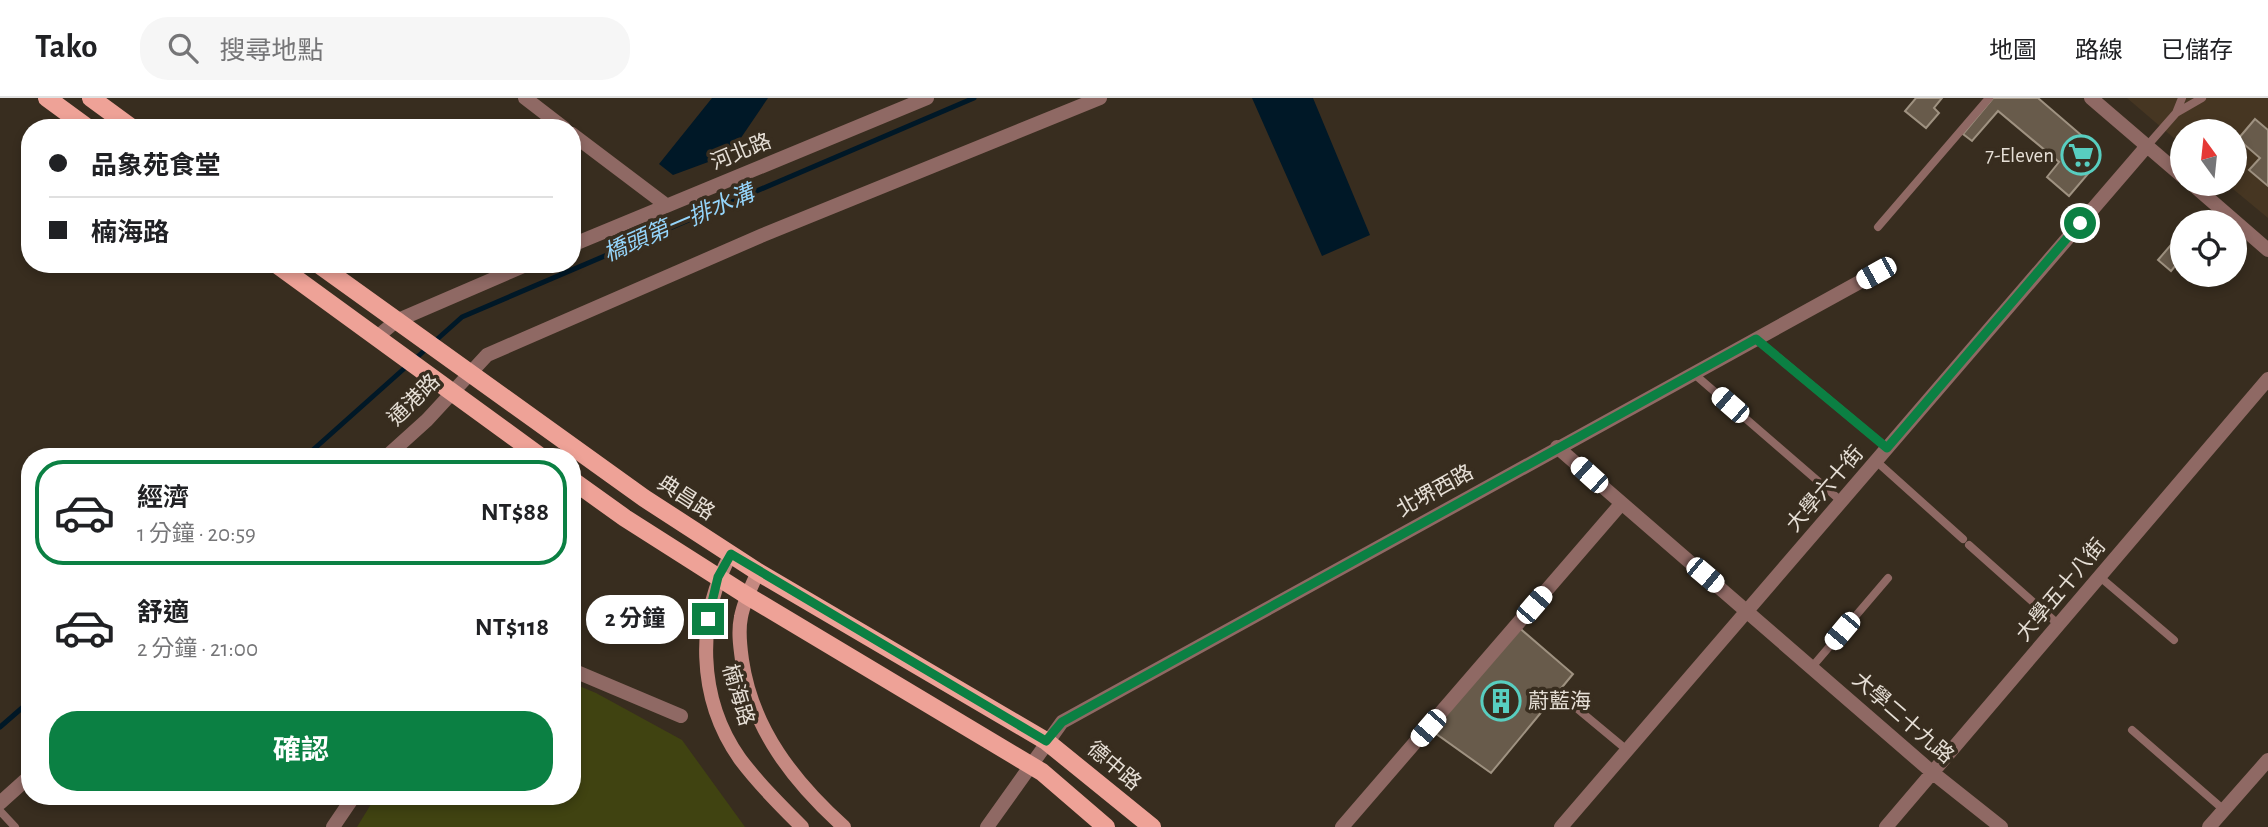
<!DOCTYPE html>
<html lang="zh-TW">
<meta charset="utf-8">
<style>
:root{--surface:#fff;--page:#f6f6f6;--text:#202124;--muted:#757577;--line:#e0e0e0;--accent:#0b8043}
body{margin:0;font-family:"Alegreya Sans","Noto Sans TC",sans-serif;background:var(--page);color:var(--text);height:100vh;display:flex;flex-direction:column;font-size:26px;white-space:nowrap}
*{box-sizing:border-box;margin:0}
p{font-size:23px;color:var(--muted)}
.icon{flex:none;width:38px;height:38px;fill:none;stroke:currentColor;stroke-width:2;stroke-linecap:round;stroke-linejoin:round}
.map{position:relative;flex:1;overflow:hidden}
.details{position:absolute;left:21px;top:350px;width:560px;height:357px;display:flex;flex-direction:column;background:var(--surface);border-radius:28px;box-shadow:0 4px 10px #0003}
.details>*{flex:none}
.top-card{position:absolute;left:21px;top:21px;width:560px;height:154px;border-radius:28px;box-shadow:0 4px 10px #0003;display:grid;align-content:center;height:154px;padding:0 28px;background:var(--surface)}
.needle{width:46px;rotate:345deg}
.fabs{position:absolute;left:2170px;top:21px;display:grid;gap:14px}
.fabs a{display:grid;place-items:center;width:77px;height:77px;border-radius:50%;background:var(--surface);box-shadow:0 4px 10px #0003;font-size:35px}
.end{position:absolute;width:32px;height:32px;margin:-16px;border:9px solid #0b8043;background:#fff;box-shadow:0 0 0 4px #fff}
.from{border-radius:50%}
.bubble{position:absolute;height:49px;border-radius:24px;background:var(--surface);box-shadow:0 4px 10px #0003;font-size:23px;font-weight:700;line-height:49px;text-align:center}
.car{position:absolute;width:21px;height:42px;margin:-21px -10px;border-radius:9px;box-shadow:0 0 5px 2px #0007;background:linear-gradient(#fff 24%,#345 0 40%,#fff 0 76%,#345 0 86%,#fff 0)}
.top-card b{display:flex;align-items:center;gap:24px;height:66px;font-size:26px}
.top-card b+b{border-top:2px solid var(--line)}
.top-card i{width:18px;height:18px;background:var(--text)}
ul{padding:12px 0 0;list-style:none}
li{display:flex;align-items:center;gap:21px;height:105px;margin:0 14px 10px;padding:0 14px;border:4px solid transparent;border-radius:28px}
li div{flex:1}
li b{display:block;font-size:26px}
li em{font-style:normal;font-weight:700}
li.on{border-color:var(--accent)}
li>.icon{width:63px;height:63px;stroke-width:1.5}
.action{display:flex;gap:14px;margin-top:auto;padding:14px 28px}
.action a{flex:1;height:80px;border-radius:28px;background:var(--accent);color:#fff;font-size:28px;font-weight:700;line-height:80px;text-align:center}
header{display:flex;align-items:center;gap:42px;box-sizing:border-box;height:98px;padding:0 35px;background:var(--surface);border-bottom:2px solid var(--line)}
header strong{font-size:33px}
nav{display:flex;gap:38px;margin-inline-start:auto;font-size:24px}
.search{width:490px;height:63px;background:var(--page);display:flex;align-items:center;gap:18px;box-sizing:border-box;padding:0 24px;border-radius:28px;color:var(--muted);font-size:26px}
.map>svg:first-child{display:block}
</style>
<header>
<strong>Tako</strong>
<div class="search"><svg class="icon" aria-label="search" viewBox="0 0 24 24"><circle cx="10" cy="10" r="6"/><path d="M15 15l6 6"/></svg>搜尋地點</div>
<nav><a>地圖</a><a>路線</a><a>已儲存</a></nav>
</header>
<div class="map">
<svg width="2268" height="729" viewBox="0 0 2268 729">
<rect width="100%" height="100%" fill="#382d1f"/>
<!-- built -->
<path fill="#463622" d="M 2127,0 L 2268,0 L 2268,120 L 2227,86 L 2235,86 L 2235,33 L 2182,33 L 2182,47 Z"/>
<!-- green -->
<path fill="#404311" d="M 572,585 L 596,595 L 682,642 L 745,729 L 357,729 L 376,698 L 572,698 Z"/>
<!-- water -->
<path fill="#001827" d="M 712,0 L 768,0 L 730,56 L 673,77 L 659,66 Z
M 1252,0 L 1313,0 L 1370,137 L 1322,158 Z"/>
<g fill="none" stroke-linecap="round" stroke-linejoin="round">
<!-- stream -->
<path stroke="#001827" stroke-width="5" d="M 415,261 L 462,219 L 974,0
M 305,359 L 407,268
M 0,629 L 30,603"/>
</g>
<!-- building -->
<path fill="#685b4b" stroke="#9f9281" stroke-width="2" d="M 1916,0 L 1942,0 L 1934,10 L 1939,15 L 1926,30 L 1905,13 Z
M 1993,0 L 2038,0 L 2095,49 L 2089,55 L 2099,63 L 2069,98 L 2047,79 L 2059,64 L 1998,13 L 1972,43 L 1963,36 Z
M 2255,21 L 2268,32 L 2268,88 L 2249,72 L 2260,60 L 2238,41 Z
M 2182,134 L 2182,160 L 2171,173 L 2158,162 Z
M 1516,527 L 1573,576 L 1491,675 L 1428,630 Z"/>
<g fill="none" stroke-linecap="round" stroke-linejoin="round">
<!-- lane -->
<path stroke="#8f6964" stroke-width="8" d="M 2176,15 L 2202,0
M 2147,48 L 2176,15 L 2182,0
M 1878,129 L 1989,0
M 1756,241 L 1887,350
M 1693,275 L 1841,403
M 1876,363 L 1963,441
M 1969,447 L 2059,527
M 2100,479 L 2174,542
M 1812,569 L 1888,480
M 1562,598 L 1627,652
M 2132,632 L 2224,712
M 0,713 L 15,729"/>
<!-- street -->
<path stroke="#8f6964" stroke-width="14" d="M 525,0 L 564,30
M 2091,0 L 2182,78
M 572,36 L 666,107
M 2192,86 L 2268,152
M 572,147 L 927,0
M 376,240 L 396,223 L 528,166
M 1557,349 L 1933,675 L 2001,729
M 386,359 L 427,322 L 487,257 L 763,137 L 1100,0
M 572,572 L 681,618
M 0,705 L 30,678
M 333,729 L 354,698
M 987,729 L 1062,624 L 1876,175
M 1342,729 L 1621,406
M 1561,729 L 2147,48
M 1886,729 L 2268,281
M 2209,729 L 2268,662"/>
<!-- secondary -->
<path stroke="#c58981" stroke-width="14" d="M 731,456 C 696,520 697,600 740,661 C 759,686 780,707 802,729
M 758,474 C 751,489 744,503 741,519 C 738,533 740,548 742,562 C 752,631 794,684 844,729"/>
<!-- primary -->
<path stroke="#eea297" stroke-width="18" d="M 47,0 L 88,30
M 91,0 L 132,30
M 276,166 L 541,359
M 318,166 L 644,400 L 758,474 L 1046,643 L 1152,729
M 572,382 L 625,420 L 746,497 L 1042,674 L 1106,729"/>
</g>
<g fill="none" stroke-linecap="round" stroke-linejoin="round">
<!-- route -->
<path stroke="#0b8043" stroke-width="9" d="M 708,521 L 718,479 L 731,456 L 1046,643 L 1062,624 L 1756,241 L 1887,350 L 2080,125"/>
</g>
<!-- icons -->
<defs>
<g id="supermarket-ring" transform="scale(2.0125)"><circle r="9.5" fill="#382d1f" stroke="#58cec0" stroke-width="1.5"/><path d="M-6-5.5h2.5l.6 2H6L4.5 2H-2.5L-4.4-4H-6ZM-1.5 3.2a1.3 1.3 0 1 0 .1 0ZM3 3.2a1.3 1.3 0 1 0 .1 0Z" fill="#58cec0"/></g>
<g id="building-ring" transform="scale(2.0125)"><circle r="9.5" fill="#382d1f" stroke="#58cec0" stroke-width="1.5"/><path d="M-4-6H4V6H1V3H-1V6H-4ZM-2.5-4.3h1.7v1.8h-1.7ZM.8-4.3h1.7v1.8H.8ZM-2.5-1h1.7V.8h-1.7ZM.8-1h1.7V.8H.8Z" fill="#58cec0"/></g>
</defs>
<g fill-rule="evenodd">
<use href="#supermarket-ring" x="2081" y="57"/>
<use href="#building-ring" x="1501" y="603"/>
</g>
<g text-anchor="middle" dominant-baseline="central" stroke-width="7" stroke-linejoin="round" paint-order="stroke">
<!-- street labels -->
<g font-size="21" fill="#e6dfd6" stroke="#382d1f">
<text transform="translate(741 54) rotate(-22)">河北路</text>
<text transform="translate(414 302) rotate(-45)">通港路</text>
<text transform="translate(1825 391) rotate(-49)">大學六十街</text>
<text transform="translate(1435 393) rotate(-29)">北堺西路</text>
<text transform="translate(686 400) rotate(33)">典昌路</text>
<text transform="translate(2061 492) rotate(-50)">大學五十八街</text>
<text transform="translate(738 597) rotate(73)">楠海路</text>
<text transform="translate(1903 620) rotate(41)">大學二十九路</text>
<text transform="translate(1114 668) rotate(40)">德中路</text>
</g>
<!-- poi labels -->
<g font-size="21" fill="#e6dfd6" stroke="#382d1f" text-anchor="end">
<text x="2054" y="57">7-Eleven</text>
<text x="1528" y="603" text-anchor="start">蔚藍海</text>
</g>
<!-- water labels -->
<g font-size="23" font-style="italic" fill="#95d5fb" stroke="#382d1f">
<text transform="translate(679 126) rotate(-23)">橋頭第一排水溝</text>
</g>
</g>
</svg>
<div class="fabs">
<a><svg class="needle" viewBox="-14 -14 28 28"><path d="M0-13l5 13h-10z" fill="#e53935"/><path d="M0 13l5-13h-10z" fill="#757577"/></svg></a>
<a><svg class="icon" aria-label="locate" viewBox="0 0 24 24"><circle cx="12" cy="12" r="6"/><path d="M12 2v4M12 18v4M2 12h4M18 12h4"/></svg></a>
</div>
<i class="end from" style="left:2080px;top:125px"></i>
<i class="end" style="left:708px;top:521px"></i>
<div class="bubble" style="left:586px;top:497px;width:98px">2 分鐘</div>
<i class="car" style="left:1876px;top:175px;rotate:241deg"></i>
<i class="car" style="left:1730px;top:307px;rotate:311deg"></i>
<i class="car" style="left:1589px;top:377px;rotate:312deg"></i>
<i class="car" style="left:1705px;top:477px;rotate:130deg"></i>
<i class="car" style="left:1534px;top:507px;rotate:41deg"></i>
<i class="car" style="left:1842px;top:533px;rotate:220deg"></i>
<i class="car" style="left:1428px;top:630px;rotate:221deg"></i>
<div class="top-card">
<b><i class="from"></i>品象苑食堂</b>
<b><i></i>楠海路</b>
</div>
<section class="details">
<ul>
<li class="on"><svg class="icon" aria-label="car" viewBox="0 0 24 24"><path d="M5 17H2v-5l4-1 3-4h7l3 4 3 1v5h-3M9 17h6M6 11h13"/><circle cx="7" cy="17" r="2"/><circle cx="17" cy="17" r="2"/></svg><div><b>經濟</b><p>1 分鐘 · 20:59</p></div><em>NT$88</em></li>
<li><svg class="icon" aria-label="car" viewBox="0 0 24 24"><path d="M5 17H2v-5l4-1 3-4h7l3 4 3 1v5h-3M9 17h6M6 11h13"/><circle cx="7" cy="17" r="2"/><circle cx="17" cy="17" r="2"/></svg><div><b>舒適</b><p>2 分鐘 · 21:00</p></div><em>NT$118</em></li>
</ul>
<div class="action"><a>確認</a></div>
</section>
</div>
